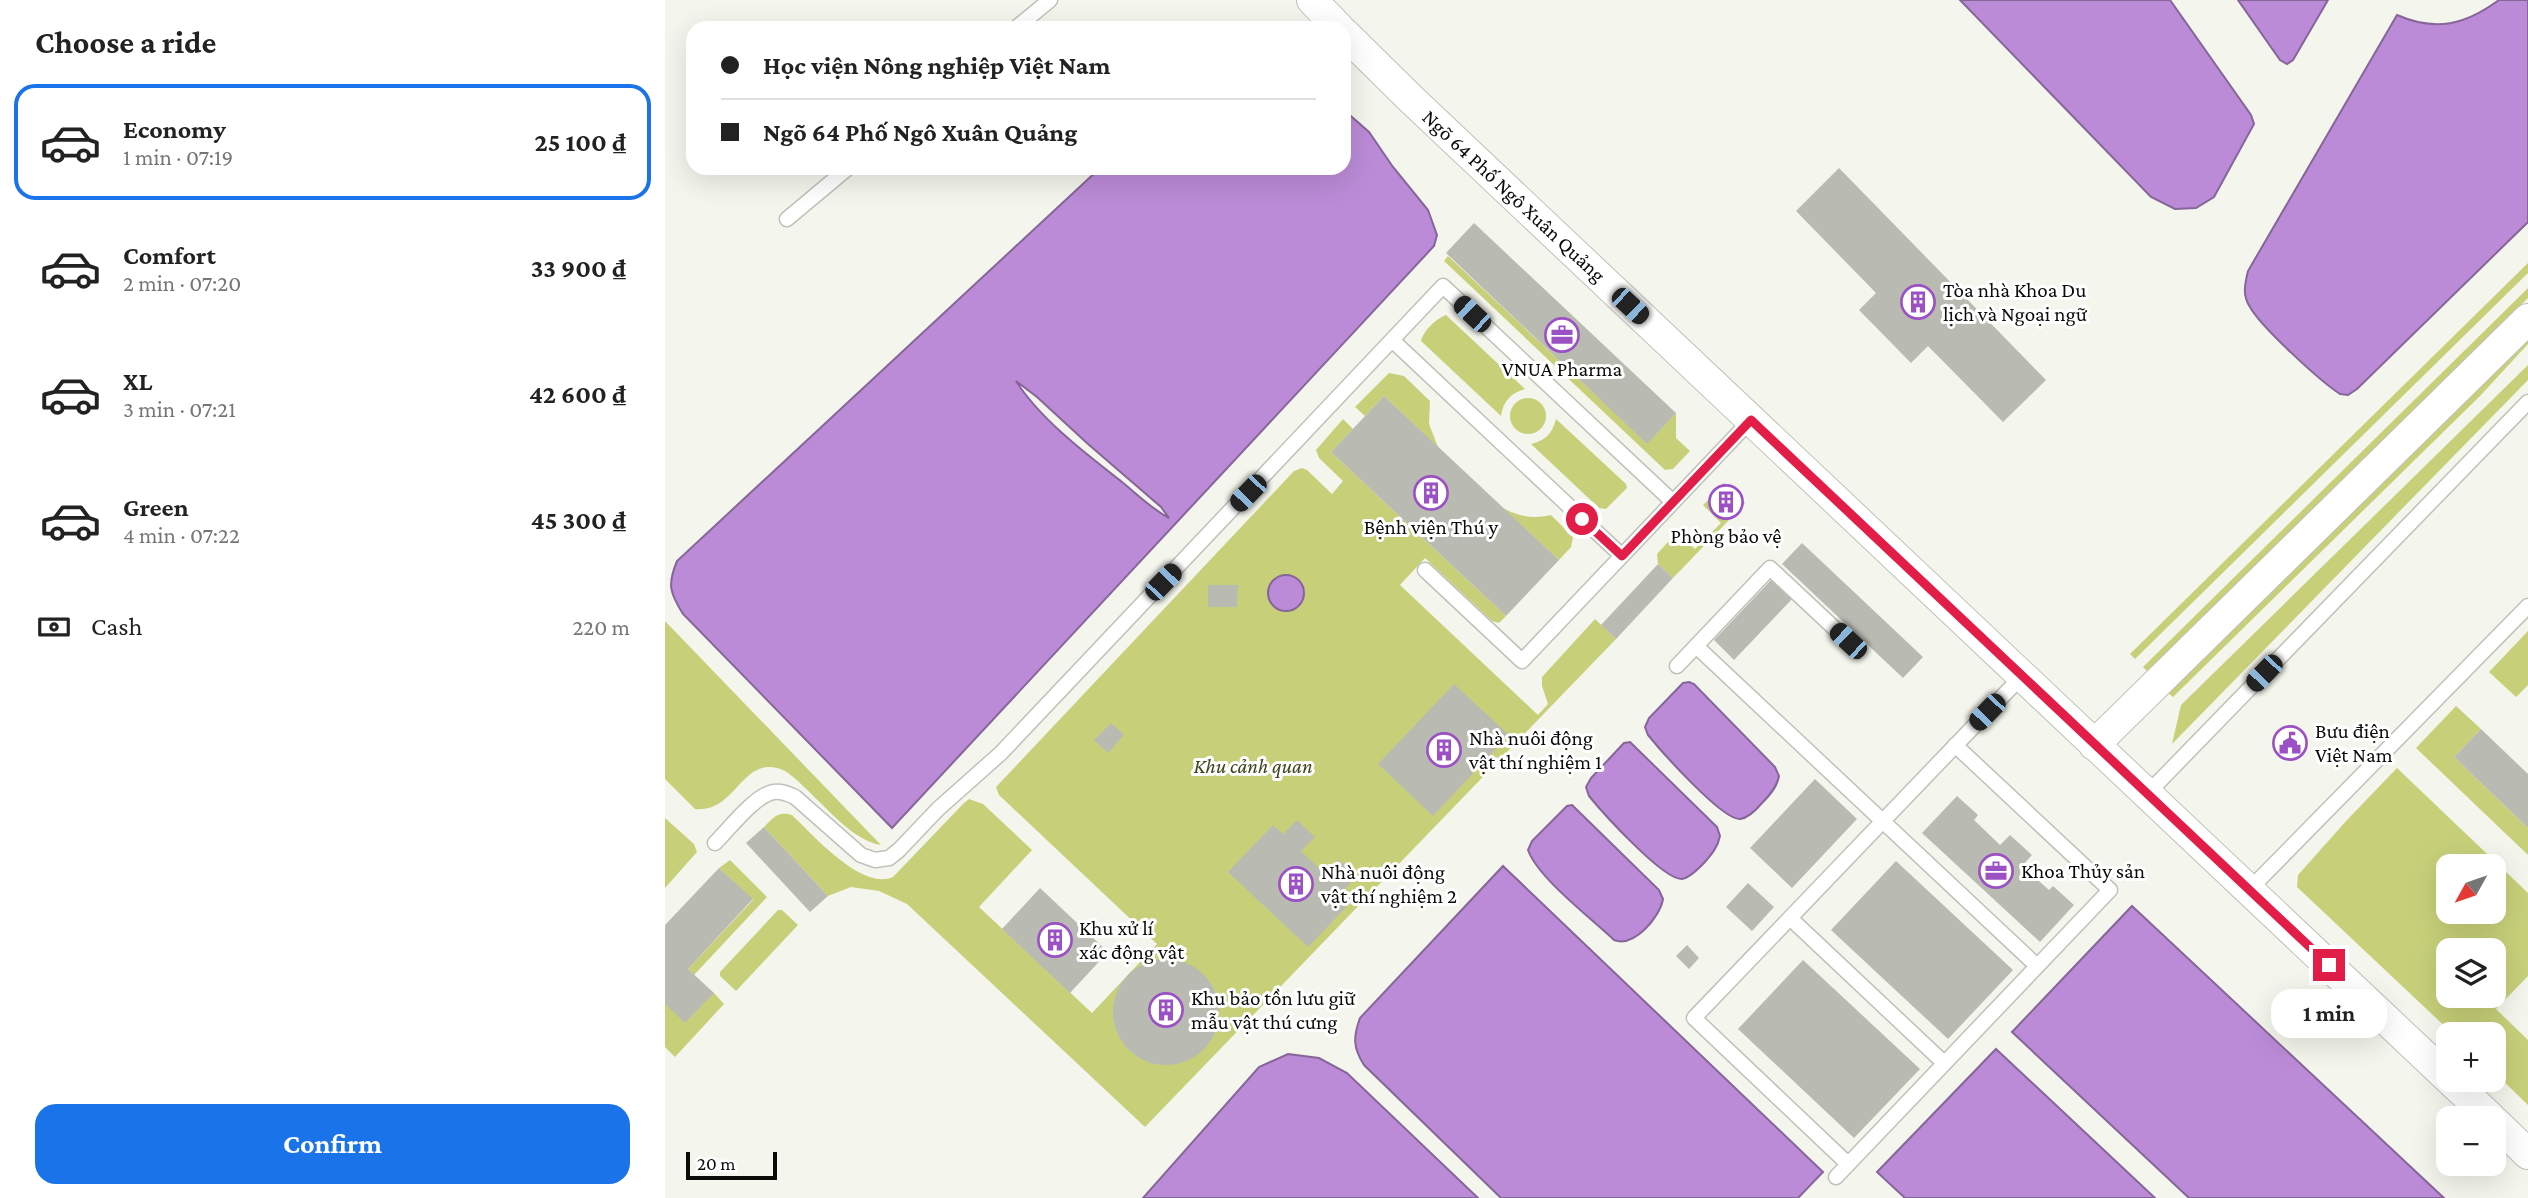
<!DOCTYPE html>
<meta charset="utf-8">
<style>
:root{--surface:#fff;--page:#f2f2f2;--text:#222;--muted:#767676;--line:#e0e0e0;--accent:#1a73e8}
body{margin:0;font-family:"Crimson Pro",serif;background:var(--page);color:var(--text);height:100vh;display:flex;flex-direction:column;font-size:26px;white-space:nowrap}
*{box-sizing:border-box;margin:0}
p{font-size:23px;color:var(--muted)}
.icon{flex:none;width:38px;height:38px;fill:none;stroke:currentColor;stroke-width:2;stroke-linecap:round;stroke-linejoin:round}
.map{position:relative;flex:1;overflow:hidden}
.side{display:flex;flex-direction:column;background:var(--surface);width:665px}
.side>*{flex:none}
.hud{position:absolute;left:21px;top:21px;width:665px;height:154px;border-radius:21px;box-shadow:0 7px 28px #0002;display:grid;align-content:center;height:154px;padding:0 35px;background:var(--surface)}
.needle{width:46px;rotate:230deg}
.tools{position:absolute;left:1771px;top:854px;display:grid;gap:14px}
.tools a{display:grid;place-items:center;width:70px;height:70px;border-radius:14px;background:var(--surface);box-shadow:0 7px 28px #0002;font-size:35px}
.scale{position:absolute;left:21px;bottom:18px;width:91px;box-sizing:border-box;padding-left:7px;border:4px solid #0b0c09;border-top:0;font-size:19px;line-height:24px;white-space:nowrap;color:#0b0c09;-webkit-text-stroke:5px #fff;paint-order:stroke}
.end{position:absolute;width:32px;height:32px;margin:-16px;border:9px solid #e11d48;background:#fff;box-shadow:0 0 0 4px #fff}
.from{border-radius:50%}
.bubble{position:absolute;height:49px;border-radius:21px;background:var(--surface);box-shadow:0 7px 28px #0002;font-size:23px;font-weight:700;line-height:49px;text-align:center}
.car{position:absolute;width:21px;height:42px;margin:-21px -10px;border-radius:9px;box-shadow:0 0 5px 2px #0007;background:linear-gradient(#222 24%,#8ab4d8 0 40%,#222 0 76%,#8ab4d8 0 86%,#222 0)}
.hud b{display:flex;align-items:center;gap:24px;height:66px;font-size:26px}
.hud b+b{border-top:2px solid var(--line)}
.hud i{width:18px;height:18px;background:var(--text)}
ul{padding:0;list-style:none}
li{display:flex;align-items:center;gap:21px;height:116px;margin:0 14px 10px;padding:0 21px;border:4px solid transparent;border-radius:21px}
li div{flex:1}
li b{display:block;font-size:26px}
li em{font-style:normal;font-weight:700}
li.active{border-color:var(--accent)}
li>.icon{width:63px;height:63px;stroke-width:1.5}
h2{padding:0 35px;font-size:32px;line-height:84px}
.pay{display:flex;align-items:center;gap:18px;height:77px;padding:0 35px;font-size:26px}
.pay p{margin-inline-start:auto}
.primary-button{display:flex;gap:14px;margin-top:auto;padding:14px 35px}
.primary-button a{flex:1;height:80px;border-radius:21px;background:var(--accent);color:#fff;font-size:28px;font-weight:700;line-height:80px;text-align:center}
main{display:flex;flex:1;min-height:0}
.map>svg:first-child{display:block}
</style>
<main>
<section class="side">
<h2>Choose a ride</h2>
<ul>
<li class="active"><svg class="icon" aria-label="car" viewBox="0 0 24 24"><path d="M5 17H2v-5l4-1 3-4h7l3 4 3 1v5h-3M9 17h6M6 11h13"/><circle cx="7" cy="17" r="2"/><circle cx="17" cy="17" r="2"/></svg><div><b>Economy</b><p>1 min · 07:19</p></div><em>25 100 ₫</em></li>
<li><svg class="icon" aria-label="car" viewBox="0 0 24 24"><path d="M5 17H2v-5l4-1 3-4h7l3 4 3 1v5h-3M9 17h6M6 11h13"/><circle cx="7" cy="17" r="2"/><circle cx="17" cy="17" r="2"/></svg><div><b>Comfort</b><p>2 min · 07:20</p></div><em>33 900 ₫</em></li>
<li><svg class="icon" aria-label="car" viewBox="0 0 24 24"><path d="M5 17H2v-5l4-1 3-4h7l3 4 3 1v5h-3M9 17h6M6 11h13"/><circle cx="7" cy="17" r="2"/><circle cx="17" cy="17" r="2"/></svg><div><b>XL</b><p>3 min · 07:21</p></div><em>42 600 ₫</em></li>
<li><svg class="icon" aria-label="car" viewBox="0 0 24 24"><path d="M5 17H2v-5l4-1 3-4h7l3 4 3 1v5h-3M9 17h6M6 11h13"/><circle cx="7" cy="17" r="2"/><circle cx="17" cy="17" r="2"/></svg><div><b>Green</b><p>4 min · 07:22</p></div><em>45 300 ₫</em></li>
</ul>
<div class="pay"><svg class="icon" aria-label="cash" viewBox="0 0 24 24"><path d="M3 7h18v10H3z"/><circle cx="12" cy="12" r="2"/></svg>Cash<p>220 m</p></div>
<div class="primary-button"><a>Confirm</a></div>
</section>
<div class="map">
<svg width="1863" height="1198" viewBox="0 0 1863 1198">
<rect width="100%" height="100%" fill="#f4f6ed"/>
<!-- green -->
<path fill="#c7d079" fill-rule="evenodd" d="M 783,256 L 982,443 L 1011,413 L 1011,438 L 1025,451 L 1008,469 L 1000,470 L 779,261 Z
M 1863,263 L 1863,273 L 1470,659 L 1465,654 Z
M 1863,288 L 1863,298 L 1483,672 L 1478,667 Z
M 781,315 L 860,389 C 846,393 838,401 836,416 L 756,341 C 758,331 772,318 781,315 Z
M 1863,339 L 1863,344 L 1815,396 L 1508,697 L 1503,693 Z
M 1863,365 L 1863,380 L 1507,744 L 1516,705 Z
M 724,373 L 739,376 L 765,401 L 764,424 L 773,447 L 719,396 L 700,416 L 690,407 Z
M845 416a18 18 0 1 1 36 0a18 18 0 1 1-36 0Z
M 678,419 L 688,429 L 666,452 L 841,616 L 834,623 L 827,621 L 760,558 L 735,585 L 873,715 L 883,704 L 877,686 L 877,677 L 930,619 L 951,639 L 480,1127 L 242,904 L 214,891 L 186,887 L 163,896 L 99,827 C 109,817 113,811 127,815 C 148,835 197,891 228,877 L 298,804 L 304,799 L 318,804 L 367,850 L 314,907 L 427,1013 L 492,944 L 334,795 L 331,787 L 629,471 L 637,468 L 642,470 L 667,494 L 678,481 L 654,458 L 651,450 Z
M 891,419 L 961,484 L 962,488 L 941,509 L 934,508 L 866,444 C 881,440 887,434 891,419 Z
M 1043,500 L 1064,520 L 1008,578 L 993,564 L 992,554 L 1012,532 L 1030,549 L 1056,523 L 1038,505 Z
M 838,508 C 854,517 869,519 886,515 L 908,537 L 906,547 L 894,560 Z
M 0,621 L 216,845 C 188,841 159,805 139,787 C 132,780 122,770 112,768 C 76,759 70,813 30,809 L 0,779 Z
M 1863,631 L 1863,685 L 1851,697 L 1824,672 Z
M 1791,706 L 1816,729 L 1789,757 L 1863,828 L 1863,855 L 1751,748 Z
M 1732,768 L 1863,893 L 1863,976 L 1831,1009 L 1863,1040 L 1863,1105 L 1829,1072 L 1829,1034 L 1788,1034 L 1632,887 L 1633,875 L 1682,820 ZM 1783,866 L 1829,866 L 1829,912 L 1783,912 ZM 1783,950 L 1829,950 L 1829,996 L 1783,996 Z
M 0,818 L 29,844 L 32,852 L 0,888 Z
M 65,860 L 102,897 L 29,975 L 23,969 L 88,900 L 54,868 Z
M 113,910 L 117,910 L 133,925 L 71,991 L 55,976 L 55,972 Z
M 49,993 L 59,1004 L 10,1057 L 0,1047 L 0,1004 Z"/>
<!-- water -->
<path fill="#bb8bd7" stroke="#866599" stroke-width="2" fill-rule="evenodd" d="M 1295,0 L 1505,0 L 1586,115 L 1589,124 L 1549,197 L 1531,208 L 1510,209 L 1486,197 Z
M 1573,0 L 1663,0 L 1628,60 L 1622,64 L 1615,60 Z
M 1834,0 L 1863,0 L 1863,222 L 1692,389 L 1683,395 L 1675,394 C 1655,381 1596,327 1585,307 C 1577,295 1580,284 1583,271 L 1732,15 C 1771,32 1800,25 1834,0 Z
M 679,110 L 704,132 L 728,167 L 763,210 L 772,235 L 769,246 L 227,828 L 18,614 C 5,593 2,585 12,561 L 435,168 L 679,168 ZM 351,381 L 372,397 L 423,444 L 496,507 L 504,518 C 487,509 473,495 457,482 C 421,454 375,419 351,381 Z
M603 593a18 18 0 1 1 36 0a18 18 0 1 1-36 0Z
M 1024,682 L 1029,684 L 1110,767 L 1114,776 C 1112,787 1105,795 1097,803 C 1092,809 1083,818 1075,819 C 1057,820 996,751 983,735 L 980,727 L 984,718 L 1018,683 Z
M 965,742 L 1052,827 L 1055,836 C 1053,847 1046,855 1039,863 C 1033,869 1025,878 1017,879 C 998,880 937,812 924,796 L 921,787 L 926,778 L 959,743 Z
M 907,805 L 994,890 L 998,899 C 995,917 969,948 949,940 C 926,918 873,878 863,850 L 867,841 L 902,806 Z
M 838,866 L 1158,1172 L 1133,1198 L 836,1198 L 699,1065 C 688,1048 688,1037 695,1018 Z
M 1467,906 L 1779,1198 L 1524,1198 L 1347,1032 Z
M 1331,1049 L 1490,1198 L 1240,1198 L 1212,1172 Z
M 623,1054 L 654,1058 L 682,1073 L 813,1198 L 478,1198 L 594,1067 Z"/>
<!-- building -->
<path fill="#b9bbb2" d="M 1174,168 L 1381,380 L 1338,422 L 1263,346 L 1246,363 L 1194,310 L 1211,293 L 1131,211 Z
M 809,223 L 1011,413 L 982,444 L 781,253 Z
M 719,396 L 894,560 L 841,616 L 666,452 Z
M 1059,483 L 1080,503 L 1064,520 L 1043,500 Z
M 1137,543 L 1258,657 L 1238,678 L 1117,564 Z
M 993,564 L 1008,578 L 951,639 L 936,625 Z
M 1109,577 L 1129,597 L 1069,660 L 1049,640 Z
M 543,585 L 573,585 L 572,607 L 543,607 Z
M 789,684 L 844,735 L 768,816 L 713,764 Z
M 446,723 L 459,735 L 443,753 L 429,740 Z
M 1816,729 L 1863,774 L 1863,828 L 1789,757 Z
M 1150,779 L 1192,819 L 1127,888 L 1085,848 Z
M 1292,796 L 1313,815 L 1309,820 L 1335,845 L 1345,835 L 1367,855 L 1357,866 L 1384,890 L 1388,886 L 1409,905 L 1375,942 L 1257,833 Z
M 632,820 L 650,837 L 636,851 L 660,874 L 674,860 L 692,876 L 678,891 L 688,900 L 643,947 L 563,872 L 608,825 L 618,834 Z
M 99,827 L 163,896 L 145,912 L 81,843 Z
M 1231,861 L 1348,970 L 1283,1039 L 1166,930 Z
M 54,868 L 88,899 L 23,969 L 49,993 L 20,1023 L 0,1004 L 0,925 Z
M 1083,883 L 1109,907 L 1087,931 L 1061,907 Z
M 375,888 L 443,952 L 405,993 L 337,929 Z
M 1022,945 L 1034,958 L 1024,969 L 1011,956 Z
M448 1012a53 53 0 1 1 106 0a53 53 0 1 1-106 0Z
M 1138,960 L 1255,1069 L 1189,1138 L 1073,1029 Z"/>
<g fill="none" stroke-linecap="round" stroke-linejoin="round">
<!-- service casing -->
<g stroke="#c0c1b9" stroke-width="17">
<path id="service" d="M 351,28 L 385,0
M 122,219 L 183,168
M 727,340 L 957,556
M 760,570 L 857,661 L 1086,420
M 1031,646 L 1372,966
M 1012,666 L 1105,568 L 1183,641
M 1482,794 L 1863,402
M 50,843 C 64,829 91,794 109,792 C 117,791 123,794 130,797 L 196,855 L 210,860 L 224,858 L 234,850 L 273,809 L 336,753 L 778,286 L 1008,502
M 1584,890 L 1863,606
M 1125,918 L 1279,1063
M 1183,1164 L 1029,1018 L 1357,676
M 1171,1177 L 1445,890 L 1290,745"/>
</g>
<!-- minor casing -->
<g stroke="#c0c1b9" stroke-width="32">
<path id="minor" d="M 647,0 L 674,28
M 679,33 L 745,98 L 1783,1078
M 1429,745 L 1863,319
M 1785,1080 L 1826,1118
M 1829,1121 L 1863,1154"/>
</g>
<!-- service -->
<use href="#service" stroke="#fff" stroke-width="14"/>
<!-- minor -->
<use href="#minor" stroke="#fff" stroke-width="30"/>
</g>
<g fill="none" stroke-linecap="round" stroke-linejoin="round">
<!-- route -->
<path stroke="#e11d48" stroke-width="9" d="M 917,519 L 957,556 L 1086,420 L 1664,965"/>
</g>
<!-- icons -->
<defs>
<g id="building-ring" transform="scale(1.75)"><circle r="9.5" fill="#fff" stroke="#9b50c3" stroke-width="1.5"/><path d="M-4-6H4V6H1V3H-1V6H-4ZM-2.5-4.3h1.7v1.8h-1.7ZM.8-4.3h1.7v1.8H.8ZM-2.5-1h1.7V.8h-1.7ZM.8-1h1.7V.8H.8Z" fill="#9b50c3"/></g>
<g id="office-ring" transform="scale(1.75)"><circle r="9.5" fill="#fff" stroke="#9b50c3" stroke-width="1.5"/><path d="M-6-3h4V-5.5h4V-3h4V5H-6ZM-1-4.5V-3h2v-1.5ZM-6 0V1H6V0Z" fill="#9b50c3"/></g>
<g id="civic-ring" transform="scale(1.75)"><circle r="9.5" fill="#fff" stroke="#9b50c3" stroke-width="1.5"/><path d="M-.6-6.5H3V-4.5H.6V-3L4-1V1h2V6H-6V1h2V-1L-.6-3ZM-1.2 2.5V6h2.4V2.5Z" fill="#9b50c3"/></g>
</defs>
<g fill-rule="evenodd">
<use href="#building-ring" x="1253" y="302"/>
<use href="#office-ring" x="897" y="335"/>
<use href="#building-ring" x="766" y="493"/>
<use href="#building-ring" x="1061" y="502"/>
<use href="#civic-ring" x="1625" y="743"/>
<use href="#building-ring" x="779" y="750"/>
<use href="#office-ring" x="1331" y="871"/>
<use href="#building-ring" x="631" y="884"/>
<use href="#building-ring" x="390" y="940"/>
<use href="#building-ring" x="501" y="1010"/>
</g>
<g text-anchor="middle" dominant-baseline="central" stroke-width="6" stroke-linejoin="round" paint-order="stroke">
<!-- street labels -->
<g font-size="21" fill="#0b0c09" stroke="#fff">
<text transform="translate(849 196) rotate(43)">Ngõ 64 Phố Ngô Xuân Quảng</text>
</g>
<!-- poi labels -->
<g font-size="21" fill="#0b0c09" stroke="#fff" text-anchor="start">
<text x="1278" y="290">Tòa nhà Khoa Du<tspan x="1278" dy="24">lịch và Ngoại ngữ</tspan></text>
<text x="897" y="369" text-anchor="middle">VNUA Pharma</text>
<text x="766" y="527" text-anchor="middle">Bệnh viện Thú y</text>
<text x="1061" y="536" text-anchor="middle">Phòng bảo vệ</text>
<text x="1650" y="731">Bưu điện<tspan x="1650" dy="24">Việt Nam</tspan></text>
<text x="804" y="738">Nhà nuôi động<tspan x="804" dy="24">vật thí nghiệm 1</tspan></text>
<text x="1356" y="871">Khoa Thủy sản</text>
<text x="656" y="872">Nhà nuôi động<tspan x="656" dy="24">vật thí nghiệm 2</tspan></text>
<text x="414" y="928">Khu xử lí<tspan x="414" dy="24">xác động vật</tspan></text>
<text x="526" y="998">Khu bảo tồn lưu giữ<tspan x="526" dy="24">mẫu vật thú cưng</tspan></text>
</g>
<!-- park labels -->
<g font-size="21" font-style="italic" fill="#40441c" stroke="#fff">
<text x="588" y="766">Khu cảnh quan</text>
</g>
</g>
</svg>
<div class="tools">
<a><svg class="needle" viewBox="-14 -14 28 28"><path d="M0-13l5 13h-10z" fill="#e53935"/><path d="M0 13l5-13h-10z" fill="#767676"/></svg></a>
<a><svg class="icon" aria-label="layers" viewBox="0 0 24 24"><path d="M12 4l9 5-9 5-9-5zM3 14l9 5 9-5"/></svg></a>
<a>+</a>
<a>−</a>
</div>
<div class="scale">20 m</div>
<i class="end from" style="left:917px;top:519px"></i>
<i class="end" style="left:1664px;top:965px"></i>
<div class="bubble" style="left:1606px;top:989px;width:116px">1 min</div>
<i class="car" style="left:965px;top:306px;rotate:133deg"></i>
<i class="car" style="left:807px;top:314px;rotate:313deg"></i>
<i class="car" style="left:583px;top:493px;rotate:224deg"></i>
<i class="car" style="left:498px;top:582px;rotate:44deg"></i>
<i class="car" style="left:1183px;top:641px;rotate:313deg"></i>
<i class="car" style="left:1599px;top:673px;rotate:224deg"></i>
<i class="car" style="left:1322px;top:712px;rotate:224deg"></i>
<div class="hud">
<b><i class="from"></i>Học viện Nông nghiệp Việt Nam</b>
<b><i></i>Ngõ 64 Phố Ngô Xuân Quảng</b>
</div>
</div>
</main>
